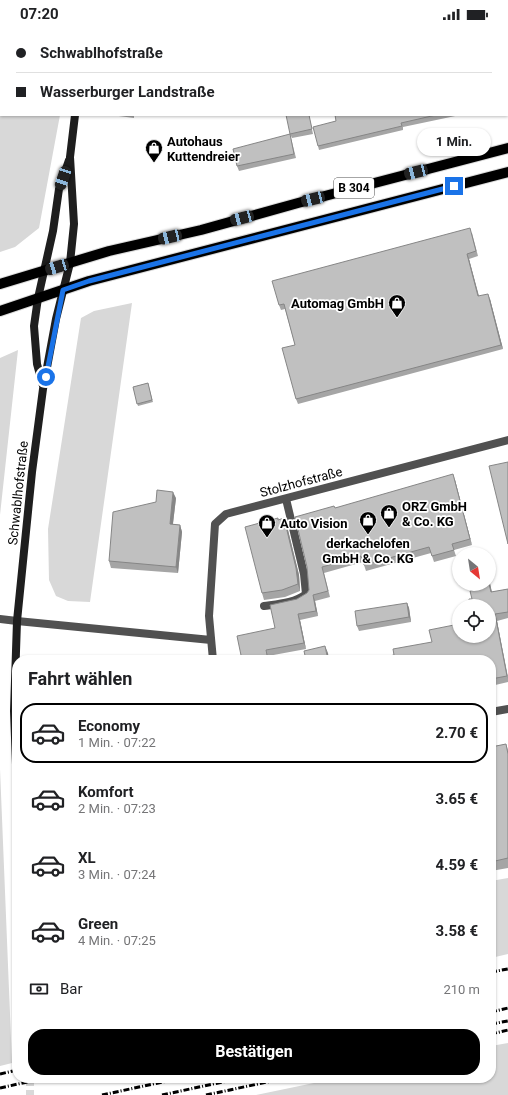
<!DOCTYPE html>
<html lang="de">
<meta charset="utf-8">
<style>
:root{--surface:#fff;--page:#f6f6f6;--text:#202124;--muted:#757577;--line:#e0e0e0;--accent:#000}
body{margin:0;font-family:Roboto,sans-serif;background:var(--page);color:var(--text);height:100vh;display:flex;flex-direction:column;font-size:15px;white-space:nowrap}
*{box-sizing:border-box;margin:0}
p{font-size:13px;color:var(--muted)}
.icon{flex:none;width:22px;height:22px;fill:none;stroke:currentColor;stroke-width:2;stroke-linecap:round;stroke-linejoin:round}
.map{position:relative;flex:1;overflow:hidden}
.sheet{position:absolute;left:12px;top:627px;width:484px;height:428px;display:flex;flex-direction:column;background:var(--surface);border-radius:16px;box-shadow:0 1px 3px #0004}
.sheet>*{flex:none}
.banner{position:absolute;left:0px;top:0px;width:508px;height:88px;box-shadow:0 1px 3px #0004;display:grid;align-content:center;height:88px;padding:0 16px;background:var(--surface)}
.needle{width:26px;rotate:150deg}
.fabs{position:absolute;left:452px;top:519px;display:grid;gap:8px}
.fabs a{display:grid;place-items:center;width:44px;height:44px;border-radius:50%;background:var(--surface);box-shadow:0 1px 3px #0004;font-size:20px}
.end{position:absolute;width:18px;height:18px;margin:-9px;border:5px solid #1a73e8;background:#fff;box-shadow:0 0 0 2px #fff}
.from{border-radius:50%}
.bubble{position:absolute;height:28px;border-radius:14px;background:var(--surface);box-shadow:0 1px 3px #0004;font-size:13px;font-weight:700;line-height:28px;text-align:center}
.car{position:absolute;width:12px;height:24px;margin:-12px -6px;border-radius:5px;box-shadow:0 0 3px 1px #0007;background:linear-gradient(#222 24%,#8ab4d8 0 40%,#222 0 76%,#8ab4d8 0 86%,#222 0)}
.banner b{display:flex;align-items:center;gap:14px;height:38px;font-size:15px}
.banner b+b{border-top:1px solid var(--line)}
.banner i{width:10px;height:10px;background:var(--text)}
ul{padding:0;list-style:none}
li{display:flex;align-items:center;gap:12px;height:60px;margin:0 8px 6px;padding:0 8px;border:2px solid transparent;border-radius:16px}
li div{flex:1}
li b{display:block;font-size:15px}
li em{font-style:normal;font-weight:700}
li.selected{border-color:var(--accent)}
li>.icon{width:36px;height:36px;stroke-width:1.5}
h2{padding:0 16px;font-size:18px;line-height:48px}
.pay{display:flex;align-items:center;gap:10px;height:44px;padding:0 16px;font-size:15px}
.pay p{margin-inline-start:auto}
.cta{display:flex;gap:8px;margin-top:auto;padding:8px 16px}
.cta a{flex:1;height:46px;border-radius:16px;background:var(--accent);color:#fff;font-size:16px;font-weight:700;line-height:46px;text-align:center}
.status{display:flex;justify-content:space-between;align-items:center;height:28px;padding:0 20px;background:var(--surface);direction:ltr}
.status svg{height:11px;fill:currentColor}
.map>svg:first-child{display:block}
</style>
<div class="status"><b>07:20</b><svg viewBox="0 0 49 12"><path d="M0 12V9h3v3zM5 12V6h3v6zM10 12V3h3v9zM15 12V0h3v12zM26 1h20v11H26zM47 4h2v5h-2z"/></svg></div>
<div class="map">
<svg width="508" height="1067" viewBox="0 0 508 1067">
<rect width="100%" height="100%" fill="#fff"/>
<!-- green -->
<path fill="#d8d8d8" d="M 0,0 L 76,0 L 1,1 L 1,87 L 60,87 L 39,200 L 15,219 L 0,224 Z
M 132,275 L 90,574 L 68,573 L 56,568 L 49,552 L 48,501 L 81,290 L 94,283 Z
M 18,322 L 0,487 L 0,330 Z
M 0,741 L 12,1035 L 0,1038 Z
M 508,850 L 508,926 L 491,930 L 491,853 Z
M 508,1015 L 508,1067 L 256,1067 L 338,1050 L 491,1050 L 491,1018 Z"/>
<g fill="none" stroke-linecap="round" stroke-linejoin="round">
<!-- secondary-tunnel -->
<path stroke="#d9d9d9" stroke-width="8" stroke-dasharray="8 4" stroke-linecap="butt" d="M 30,1050 L 30,1067"/>
<!-- primary casing -->
<g stroke="#dbdbdb" stroke-width="12">
<path id="primary" d="M 0,256 L 109,223 L 201,202 L 298,175 L 508,120
M 0,283 L 89,253 L 508,144"/>
</g>
<!-- lane -->
<path stroke="#515151" stroke-width="8" d="M 264,578 C 278,576 295,575 306,566 L 304,546 L 286,471
M 0,591 L 17,593"/>
<!-- street -->
<path stroke="#515151" stroke-width="8" d="M 17,593 L 211,612
M 213,632 L 209,588 L 215,496 L 226,486 L 508,412
M 491,684 L 508,681"/>
<!-- secondary -->
<path stroke="#1e1e1e" stroke-width="8" d="M 89,1 L 90,0
M 43,358 L 37,336 L 34,298 L 38,270 L 53,203 L 59,161 L 69,132
M 17,763 L 14,683 L 17,593 L 32,444 L 43,361 L 56,291 L 70,235 L 74,196 L 70,129 L 75,87"/>
<!-- primary -->
<use href="#primary" stroke="#000" stroke-width="10"/>
<!-- rail -->
<path stroke="#000" stroke-width="3" stroke-dasharray="6 2 1 2" stroke-linecap="butt" d="M 491,944 L 508,941
M 491,984 L 508,980
M 491,996 L 508,993
M 491,1006 L 508,1002
M 0,1046 L 17,1042
M 0,1060 L 45,1050
M 102,1067 L 181,1050
M 162,1067 L 241,1050
M 206,1067 L 286,1050"/>
</g>
<!-- wall -->
<path fill="#a5a5a5" d="M 301,0 L 352,0 L 352,1 L 321,1 L 321,0 L 301,1 Z
M 507,36 L 508,36 L 508,75 L 507,75 Z
M 111,87 L 134,87 L 134,90 Z
M 309,87 L 313,106 L 292,110 L 290,106 Z
M 335,87 L 460,87 L 403,99 L 403,102 L 319,122 L 318,118 L 336,93 Z
M 290,106 L 296,130 L 239,143 L 237,138 Z
M 472,205 L 478,228 L 469,231 L 479,268 L 490,271 L 503,321 L 298,376 L 296,371 L 295,317 L 285,281 L 281,282 L 279,277 Z
M 148,355 L 153,374 L 138,378 L 133,359 Z
M 455,452 L 472,517 L 454,522 L 456,528 L 434,534 L 431,525 L 366,543 L 363,534 L 324,545 L 330,569 L 315,573 L 318,588 L 300,592 L 306,621 L 268,628 L 242,632 L 275,600 L 297,571 L 307,565 L 309,562 L 335,480 Z
M 176,470 L 173,496 L 180,497 L 182,504 L 178,545 L 111,540 L 109,533 Z
M 284,490 L 287,498 L 299,547 L 300,563 L 285,569 L 264,572 L 262,565 L 278,492 Z
M 489,551 L 492,564 L 508,561 L 508,590 L 497,593 L 508,649 L 508,654 L 491,658 L 491,632 L 489,608 L 472,571 L 473,562 L 489,556 Z
M 407,575 L 409,580 L 411,594 L 359,603 L 357,598 Z
M 506,716 L 508,722 L 508,840 L 491,843 L 491,719 Z"/>
<!-- shaded-wall -->
<path fill="#868686" d="M 467,226 L 469,231 L 480,273 L 478,268 Z
M 488,266 L 490,271 L 503,321 L 501,317 Z
M 453,446 L 455,452 L 472,517 L 470,511 Z
M 173,464 L 176,470 L 172,503 L 170,496 Z
M 284,490 L 287,498 L 299,547 L 300,563 L 298,556 Z
M 180,497 L 182,504 L 178,545 L 176,539 Z
M 489,551 L 493,570 L 491,564 L 489,556 Z
M 313,567 L 315,573 L 318,588 L 316,583 Z
M 407,575 L 409,580 L 411,594 L 409,589 Z
M 298,586 L 300,592 L 306,621 L 304,615 Z
M 495,586 L 497,593 L 508,651 L 507,648 Z
M 325,618 L 328,625 L 329,632 L 328,632 Z"/>
<!-- building -->
<path fill="#c0c0c0" stroke="#868686" d="M 141,0 L 155,0 L 155,1 L 141,1 Z
M 226,0 L 243,0 L 243,1 L 225,1 Z
M 321,0 L 350,0 L 333,1 L 321,1 Z
M 443,0 L 489,0 L 490,1 L 443,1 Z
M 507,36 L 508,36 L 508,69 L 507,70 Z
M 286,87 L 309,87 L 312,101 L 290,106 Z
M 335,87 L 436,87 L 401,95 L 402,98 L 318,118 L 313,99 L 336,93 Z
M 290,106 L 294,126 L 237,138 L 233,121 Z
M 470,200 L 476,223 L 467,226 L 478,268 L 488,266 L 501,317 L 296,371 L 282,320 L 295,317 L 284,276 L 279,277 L 272,253 Z
M 148,355 L 152,372 L 137,376 L 133,359 Z
M 508,434 L 508,516 L 489,438 Z
M 453,446 L 470,511 L 452,516 L 454,522 L 432,528 L 429,519 L 364,537 L 361,528 L 322,539 L 328,563 L 313,567 L 316,583 L 298,586 L 304,615 L 266,622 L 268,632 L 242,632 L 237,608 L 275,600 L 270,577 L 297,571 L 307,565 L 309,562 L 307,539 L 295,489 L 334,478 L 335,480 Z
M 157,462 L 173,464 L 170,496 L 180,497 L 176,539 L 109,533 L 113,484 L 156,474 Z
M 278,490 L 278,492 L 284,490 L 296,540 L 298,556 L 282,562 L 262,565 L 245,499 Z
M 471,556 L 489,556 L 491,564 L 508,561 L 508,584 L 495,586 L 507,648 L 491,651 L 491,632 L 370,632 L 394,627 L 393,621 L 432,614 L 429,602 L 459,596 L 459,608 L 489,608 L 489,578 L 470,578 L 469,571 L 472,571 L 470,563 L 473,562 Z
M 407,575 L 409,589 L 357,598 L 355,583 Z
M 325,618 L 328,632 L 306,632 L 304,623 Z
M 506,716 L 508,726 L 508,830 L 491,834 L 491,719 Z"/>
<g fill="none" stroke-linecap="round" stroke-linejoin="round">
<!-- route -->
<path stroke="#1a73e8" stroke-width="5" d="M 46,349 L 63,262 L 89,253 L 454,158"/>
</g>
<!-- icons -->
<defs>
<g id="shop-pin" transform="scale(0.9)"><path d="M0 17L-7.5 6A9.5 9.5 0 1 1 7.5 6Z" fill="#000" stroke="#fff"/><path d="M-5-2.5h2.3a2.7 3.5 0 0 1 5.4 0H5L5.5 6h-11ZM-1.5-2.5h3a1.5 2.3 0 0 0-3 0Z" fill="#fff"/></g>
</defs>
<g fill-rule="evenodd">
<use href="#shop-pin" x="154" y="120"/>
<use href="#shop-pin" x="397" y="275"/>
<use href="#shop-pin" x="389" y="485"/>
<use href="#shop-pin" x="368" y="492"/>
<use href="#shop-pin" x="267" y="495"/>
</g>
<g text-anchor="middle" dominant-baseline="central" stroke-width="3.5" stroke-linejoin="round" paint-order="stroke">
<!-- shield labels -->
<rect fill="#fff" stroke="#4c4c4c" stroke-width="1" x="334" y="150" width="40" height="20" rx="3"/>
<g font-size="12" font-weight="bold" fill="#000">
<text x="354" y="160">B 304</text>
</g>
<!-- poi labels -->
<g font-size="13" font-weight="bold" fill="#000" stroke="#fff" text-anchor="start">
<text x="167" y="113">Autohaus<tspan x="167" dy="15">Kuttendreier</tspan></text>
<text x="384" y="275" text-anchor="end">Automag GmbH</text>
<text x="402" y="478">ORZ GmbH<tspan x="402" dy="15">&amp; Co. KG</tspan></text>
<text x="280" y="495">Auto Vision</text>
<text x="368" y="515" text-anchor="middle">derkachelofen<tspan x="368" dy="15">GmbH &amp; Co. KG</tspan></text>
</g>
<!-- street labels -->
<g font-size="13" fill="#000" stroke="#fff">
<text transform="translate(301 454) rotate(-15)">Stolzhofstraße</text>
<text transform="translate(18 465) rotate(-84)">Schwablhofstraße</text>
</g>
</g>
</svg>
<div class="fabs">
<a><svg class="needle" viewBox="-14 -14 28 28"><path d="M0-13l5 13h-10z" fill="#e53935"/><path d="M0 13l5-13h-10z" fill="#757577"/></svg></a>
<a><svg class="icon" aria-label="locate" viewBox="0 0 24 24"><circle cx="12" cy="12" r="6"/><path d="M12 2v4M12 18v4M2 12h4M18 12h4"/></svg></a>
</div>
<i class="end from" style="left:46px;top:349px"></i>
<i class="end" style="left:454px;top:158px"></i>
<div class="bubble" style="left:417px;top:100px;width:74px">1 Min.</div>
<i class="car" style="left:416px;top:144px;rotate:256deg"></i>
<i class="car" style="left:63px;top:150px;rotate:199deg"></i>
<i class="car" style="left:313px;top:171px;rotate:256deg"></i>
<i class="car" style="left:242px;top:190px;rotate:255deg"></i>
<i class="car" style="left:170px;top:209px;rotate:257deg"></i>
<i class="car" style="left:57px;top:239px;rotate:253deg"></i>
<div class="banner">
<b><i class="from"></i>Schwablhofstraße</b>
<b><i></i>Wasserburger Landstraße</b>
</div>
<section class="sheet">
<h2>Fahrt wählen</h2>
<ul>
<li class="selected"><svg class="icon" aria-label="car" viewBox="0 0 24 24"><path d="M5 17H2v-5l4-1 3-4h7l3 4 3 1v5h-3M9 17h6M6 11h13"/><circle cx="7" cy="17" r="2"/><circle cx="17" cy="17" r="2"/></svg><div><b>Economy</b><p>1 Min. · 07:22</p></div><em>2.70 €</em></li>
<li><svg class="icon" aria-label="car" viewBox="0 0 24 24"><path d="M5 17H2v-5l4-1 3-4h7l3 4 3 1v5h-3M9 17h6M6 11h13"/><circle cx="7" cy="17" r="2"/><circle cx="17" cy="17" r="2"/></svg><div><b>Komfort</b><p>2 Min. · 07:23</p></div><em>3.65 €</em></li>
<li><svg class="icon" aria-label="car" viewBox="0 0 24 24"><path d="M5 17H2v-5l4-1 3-4h7l3 4 3 1v5h-3M9 17h6M6 11h13"/><circle cx="7" cy="17" r="2"/><circle cx="17" cy="17" r="2"/></svg><div><b>XL</b><p>3 Min. · 07:24</p></div><em>4.59 €</em></li>
<li><svg class="icon" aria-label="car" viewBox="0 0 24 24"><path d="M5 17H2v-5l4-1 3-4h7l3 4 3 1v5h-3M9 17h6M6 11h13"/><circle cx="7" cy="17" r="2"/><circle cx="17" cy="17" r="2"/></svg><div><b>Green</b><p>4 Min. · 07:25</p></div><em>3.58 €</em></li>
</ul>
<div class="pay"><svg class="icon" aria-label="cash" viewBox="0 0 24 24"><path d="M3 7h18v10H3z"/><circle cx="12" cy="12" r="2"/></svg>Bar<p>210 m</p></div>
<div class="cta"><a>Bestätigen</a></div>
</section>
</div>
